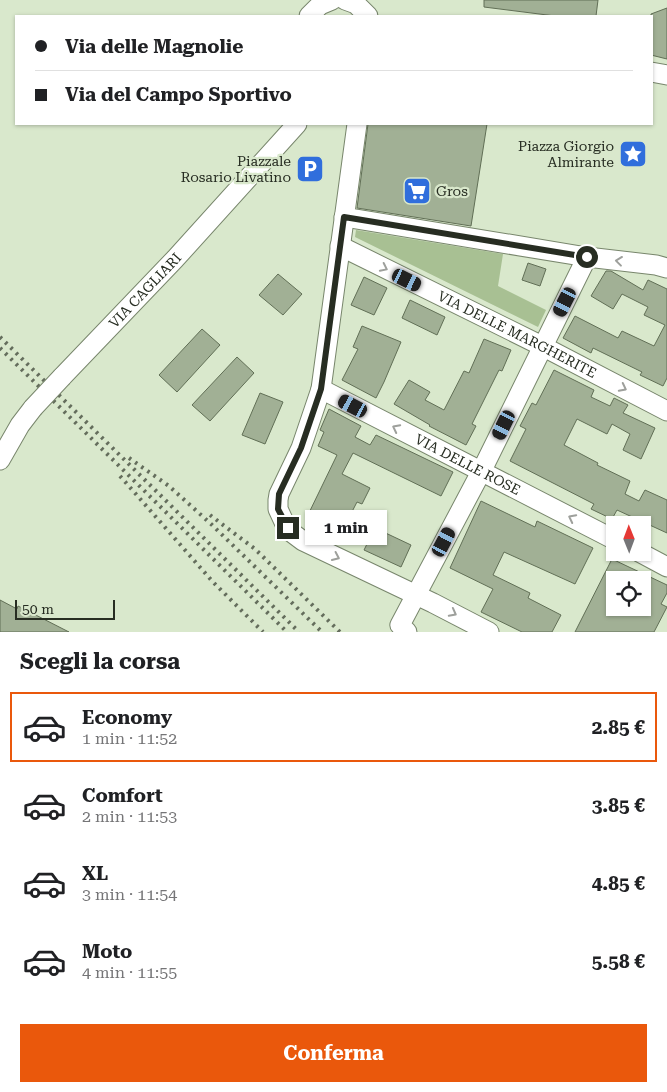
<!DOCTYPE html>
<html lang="it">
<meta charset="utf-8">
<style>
:root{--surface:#fff;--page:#f6f6f6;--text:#202124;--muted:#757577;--line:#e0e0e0;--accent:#ea580c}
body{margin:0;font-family:"Roboto Serif",serif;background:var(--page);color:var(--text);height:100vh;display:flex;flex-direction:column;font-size:19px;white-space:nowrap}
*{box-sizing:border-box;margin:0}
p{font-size:16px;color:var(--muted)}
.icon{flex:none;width:28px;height:28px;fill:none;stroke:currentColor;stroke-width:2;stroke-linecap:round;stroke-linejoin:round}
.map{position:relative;height:632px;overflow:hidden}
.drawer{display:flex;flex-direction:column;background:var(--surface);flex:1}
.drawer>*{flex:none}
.banner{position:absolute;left:15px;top:15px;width:638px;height:110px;border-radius:0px;box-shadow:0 1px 4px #0004;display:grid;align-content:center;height:110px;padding:0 20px;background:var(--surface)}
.needle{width:32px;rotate:359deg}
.controls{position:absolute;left:606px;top:516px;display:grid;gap:10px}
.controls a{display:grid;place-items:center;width:45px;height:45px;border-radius:0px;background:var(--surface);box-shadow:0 1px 4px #0004;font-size:25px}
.scale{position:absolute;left:15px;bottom:12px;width:100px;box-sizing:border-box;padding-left:5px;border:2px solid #272d22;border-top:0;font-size:14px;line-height:18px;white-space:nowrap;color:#272d22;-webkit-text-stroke:4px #d9e8cc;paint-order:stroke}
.end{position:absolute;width:22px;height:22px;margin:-11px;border:6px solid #272d22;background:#fff;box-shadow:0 0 0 2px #fff}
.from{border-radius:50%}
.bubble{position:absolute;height:35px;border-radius:0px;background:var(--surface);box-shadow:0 1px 4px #0004;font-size:16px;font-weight:700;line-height:35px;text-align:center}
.car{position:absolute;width:15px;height:30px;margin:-15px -8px;border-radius:6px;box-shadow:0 0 4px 1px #0007;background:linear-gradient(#222 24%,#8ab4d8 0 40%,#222 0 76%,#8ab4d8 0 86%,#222 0)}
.banner b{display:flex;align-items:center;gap:18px;height:48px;font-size:19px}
.banner b+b{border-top:1px solid var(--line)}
.banner i{width:12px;height:12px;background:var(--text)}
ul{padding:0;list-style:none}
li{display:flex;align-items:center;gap:15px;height:70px;margin:0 10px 8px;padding:0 10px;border:2px solid transparent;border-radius:0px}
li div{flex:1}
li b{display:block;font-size:19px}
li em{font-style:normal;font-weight:700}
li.active{border-color:var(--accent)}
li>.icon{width:45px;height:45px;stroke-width:1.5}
h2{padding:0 20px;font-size:22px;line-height:60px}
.primary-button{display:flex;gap:10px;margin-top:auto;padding:10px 20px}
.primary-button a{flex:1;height:58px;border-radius:0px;background:var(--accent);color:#fff;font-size:20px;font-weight:700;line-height:58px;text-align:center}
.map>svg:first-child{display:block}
</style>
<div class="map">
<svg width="667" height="632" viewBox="0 0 667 632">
<rect width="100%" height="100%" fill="#d9e8cc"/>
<!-- green -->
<path fill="#a8c093" d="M 356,230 L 503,254 L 498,286 L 546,310 L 538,327 L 355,237 Z"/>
<!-- building -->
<path fill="#a1b095" stroke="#616f56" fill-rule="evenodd" d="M 484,0 L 598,0 L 596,16 L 555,16 L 484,7 Z
M 667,8 L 667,59 L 651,55 L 651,14 Z
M 368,124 L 487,124 L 471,226 L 357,208 Z
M 528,263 L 546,269 L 540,286 L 522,280 Z
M 606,271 L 611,271 L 643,290 L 648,280 L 667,289 L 667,378 L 663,386 L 640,375 L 642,372 L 593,348 L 591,353 L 563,338 L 575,316 L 618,338 L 622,331 L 654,346 L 665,325 L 644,315 L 648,307 L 622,294 L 613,309 L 591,296 Z
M 278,274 L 302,294 L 283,315 L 259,295 Z
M 364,277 L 387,288 L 374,315 L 351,305 Z
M 410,300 L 445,317 L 437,335 L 402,318 Z
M 362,326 L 401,342 L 384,382 L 376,398 L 342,380 L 358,349 L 353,347 Z
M 202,329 L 220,345 L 177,392 L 159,375 Z
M 484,339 L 511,350 L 502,371 L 499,370 L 472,424 L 476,426 L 466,445 L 429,426 L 430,425 L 394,404 L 409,380 L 430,392 L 425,400 L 444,410 L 464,371 L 469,373 Z
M 237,357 L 254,373 L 210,421 L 192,405 Z
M 554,370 L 594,390 L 591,397 L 610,406 L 614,398 L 628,405 L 623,413 L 655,428 L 641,459 L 623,450 L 630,434 L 612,424 L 607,434 L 577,419 L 564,445 L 598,463 L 597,465 L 630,481 L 625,494 L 639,501 L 645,490 L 667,500 L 667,533 L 617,510 L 612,519 L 591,509 L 594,504 L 510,461 L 526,429 L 520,426 L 532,403 L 536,405 Z
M 260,393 L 283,402 L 265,444 L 242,435 Z
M 329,409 L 361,426 L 355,437 L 370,445 L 376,435 L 453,472 L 441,496 L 353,453 L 342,474 L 370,488 L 362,504 L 357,502 L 339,537 L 306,519 L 337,455 L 318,446 L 324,432 L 320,430 Z
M 481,501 L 535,527 L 537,521 L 593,548 L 575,584 L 504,552 L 493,575 L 530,593 L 528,598 L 561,615 L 552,632 L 522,632 L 481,612 L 493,589 L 450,568 Z
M 375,528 L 411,545 L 401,567 L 364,550 Z
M 612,559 L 667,585 L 667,593 L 661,604 L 667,607 L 654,632 L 575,632 ZM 615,580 L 642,580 L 642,608 L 615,608 Z
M 0,600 L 17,609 L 18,606 L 69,632 L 0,632 Z"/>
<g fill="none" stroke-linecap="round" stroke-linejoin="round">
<!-- minor casing -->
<g stroke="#78866c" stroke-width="21">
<g id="minor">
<path d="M 345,0 L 356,4 L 368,16"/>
<path d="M 309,16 L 320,5 L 332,0"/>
<path d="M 651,72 L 667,75"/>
<path d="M 357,124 L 321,389 L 301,448 L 279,494 L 278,500 L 278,509 L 285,524 L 291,532 L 303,541 L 433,603 L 489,632"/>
<path d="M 344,217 L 587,257 L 656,265 L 667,268"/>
<path id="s1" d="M 340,246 L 542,346 L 667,411"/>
<path id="s2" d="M 62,377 L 175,259 L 297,124"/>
<path id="s3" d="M 321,389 L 615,540"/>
<path d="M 0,460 L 20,425 L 33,408"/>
<path d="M 639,552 L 667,567"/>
<path d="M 407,632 L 400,625 L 481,472 L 587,257"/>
</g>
</g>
<!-- minor -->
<use href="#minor" stroke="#fff" stroke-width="19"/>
<!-- rail -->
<path stroke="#646d5c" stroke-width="4" stroke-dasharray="2.5 5" stroke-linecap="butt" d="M 0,337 L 299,632
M 0,348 L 287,632
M 129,458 L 169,486 L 211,524 L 322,632
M 120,476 L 213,582 L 263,632
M 210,515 L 255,549 L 340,632"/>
<!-- minor-bridge casing -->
<g stroke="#78866c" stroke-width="21" stroke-linecap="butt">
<path id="minor-bridge" d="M 33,408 L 62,377"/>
</g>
<!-- minor-bridge -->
<use href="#minor-bridge" stroke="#fff" stroke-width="19"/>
</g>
<!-- one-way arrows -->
<defs><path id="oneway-chevron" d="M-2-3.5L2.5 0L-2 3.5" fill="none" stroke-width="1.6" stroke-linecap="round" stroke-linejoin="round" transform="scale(1.25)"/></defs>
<g stroke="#9ea09c">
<use href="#oneway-chevron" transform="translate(619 261) rotate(-173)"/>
<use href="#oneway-chevron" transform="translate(384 268) rotate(26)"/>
<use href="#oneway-chevron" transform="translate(623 388) rotate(27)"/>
<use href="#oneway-chevron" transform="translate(396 428) rotate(-153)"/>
<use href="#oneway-chevron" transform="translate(572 518) rotate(-153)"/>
<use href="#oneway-chevron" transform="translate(336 557) rotate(25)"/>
<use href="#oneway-chevron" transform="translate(453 613) rotate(28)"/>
</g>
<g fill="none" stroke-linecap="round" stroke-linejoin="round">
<!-- route -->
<path stroke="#272d22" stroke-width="6" d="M 288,528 L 278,509 L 279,494 L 301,448 L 321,389 L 344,217 L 587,257"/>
</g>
<!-- icons -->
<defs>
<g id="sight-square" transform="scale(1.4375)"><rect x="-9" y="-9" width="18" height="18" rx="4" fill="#306edc" stroke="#d9e8cc"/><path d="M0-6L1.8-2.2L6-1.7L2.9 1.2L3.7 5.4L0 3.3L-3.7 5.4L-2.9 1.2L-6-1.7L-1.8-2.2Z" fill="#fff"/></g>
<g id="parking-square" transform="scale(1.4375)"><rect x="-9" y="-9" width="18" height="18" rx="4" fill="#306edc" stroke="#d9e8cc"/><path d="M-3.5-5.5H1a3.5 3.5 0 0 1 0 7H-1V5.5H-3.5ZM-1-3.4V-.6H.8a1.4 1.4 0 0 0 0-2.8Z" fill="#fff"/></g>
<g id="supermarket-square" transform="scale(1.4375)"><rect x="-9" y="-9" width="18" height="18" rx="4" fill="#306edc" stroke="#d9e8cc"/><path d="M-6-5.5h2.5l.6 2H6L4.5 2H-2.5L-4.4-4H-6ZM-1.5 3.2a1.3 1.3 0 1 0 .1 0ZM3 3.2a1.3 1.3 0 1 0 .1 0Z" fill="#fff"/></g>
</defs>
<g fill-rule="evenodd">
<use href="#sight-square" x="633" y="154"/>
<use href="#parking-square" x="310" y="169"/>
<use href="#supermarket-square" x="417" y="191"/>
</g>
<g text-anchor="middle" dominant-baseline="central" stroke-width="4.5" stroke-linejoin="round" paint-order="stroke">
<!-- poi labels -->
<g font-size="14" fill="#272d22" stroke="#d9e8cc" text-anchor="end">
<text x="614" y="146">Piazza Giorgio<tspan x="614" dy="16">Almirante</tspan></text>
<text x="291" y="161">Piazzale<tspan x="291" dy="16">Rosario Livatino</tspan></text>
<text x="436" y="191" text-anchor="start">Gros</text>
</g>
<!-- street labels -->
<g font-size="14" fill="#272d22" stroke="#d9e8cc">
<text stroke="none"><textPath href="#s2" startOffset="120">VIA CAGLIARI</textPath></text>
<text stroke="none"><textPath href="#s1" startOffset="198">VIA DELLE MARGHERITE</textPath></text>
<text stroke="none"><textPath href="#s3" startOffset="165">VIA DELLE ROSE</textPath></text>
</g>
</g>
</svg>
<div class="controls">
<a><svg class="needle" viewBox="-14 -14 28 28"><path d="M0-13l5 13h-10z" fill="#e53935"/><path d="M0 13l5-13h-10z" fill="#757577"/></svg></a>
<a><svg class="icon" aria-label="locate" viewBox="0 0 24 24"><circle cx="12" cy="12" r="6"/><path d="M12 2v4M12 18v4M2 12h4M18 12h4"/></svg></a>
</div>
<div class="scale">50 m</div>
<i class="end from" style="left:587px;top:257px"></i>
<i class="end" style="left:288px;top:528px"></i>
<div class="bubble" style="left:305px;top:510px;width:82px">1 min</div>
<i class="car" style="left:407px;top:280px;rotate:116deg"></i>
<i class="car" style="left:565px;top:302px;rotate:207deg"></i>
<i class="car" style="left:353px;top:406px;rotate:298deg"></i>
<i class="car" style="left:504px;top:425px;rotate:206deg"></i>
<i class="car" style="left:444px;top:542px;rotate:28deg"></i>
<div class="banner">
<b><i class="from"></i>Via delle Magnolie</b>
<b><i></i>Via del Campo Sportivo</b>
</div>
</div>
<section class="drawer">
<h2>Scegli la corsa</h2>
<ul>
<li class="active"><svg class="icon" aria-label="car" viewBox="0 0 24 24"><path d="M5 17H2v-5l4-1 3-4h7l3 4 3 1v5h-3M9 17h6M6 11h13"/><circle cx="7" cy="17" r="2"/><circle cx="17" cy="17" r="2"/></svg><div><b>Economy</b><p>1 min · 11:52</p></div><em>2.85 €</em></li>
<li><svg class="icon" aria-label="car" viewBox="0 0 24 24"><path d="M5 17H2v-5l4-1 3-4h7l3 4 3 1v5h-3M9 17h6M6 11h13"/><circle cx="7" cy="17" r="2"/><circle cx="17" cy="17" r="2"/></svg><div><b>Comfort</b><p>2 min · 11:53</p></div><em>3.85 €</em></li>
<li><svg class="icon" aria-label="car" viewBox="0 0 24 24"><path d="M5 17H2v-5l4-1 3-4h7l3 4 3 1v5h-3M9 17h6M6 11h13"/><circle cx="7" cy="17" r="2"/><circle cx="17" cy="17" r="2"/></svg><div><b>XL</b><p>3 min · 11:54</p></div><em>4.85 €</em></li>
<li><svg class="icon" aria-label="car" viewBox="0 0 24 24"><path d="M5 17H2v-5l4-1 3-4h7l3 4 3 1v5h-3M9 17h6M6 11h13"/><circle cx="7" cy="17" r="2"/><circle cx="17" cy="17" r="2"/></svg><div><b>Moto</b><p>4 min · 11:55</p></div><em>5.58 €</em></li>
</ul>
<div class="primary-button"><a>Conferma</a></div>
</section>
